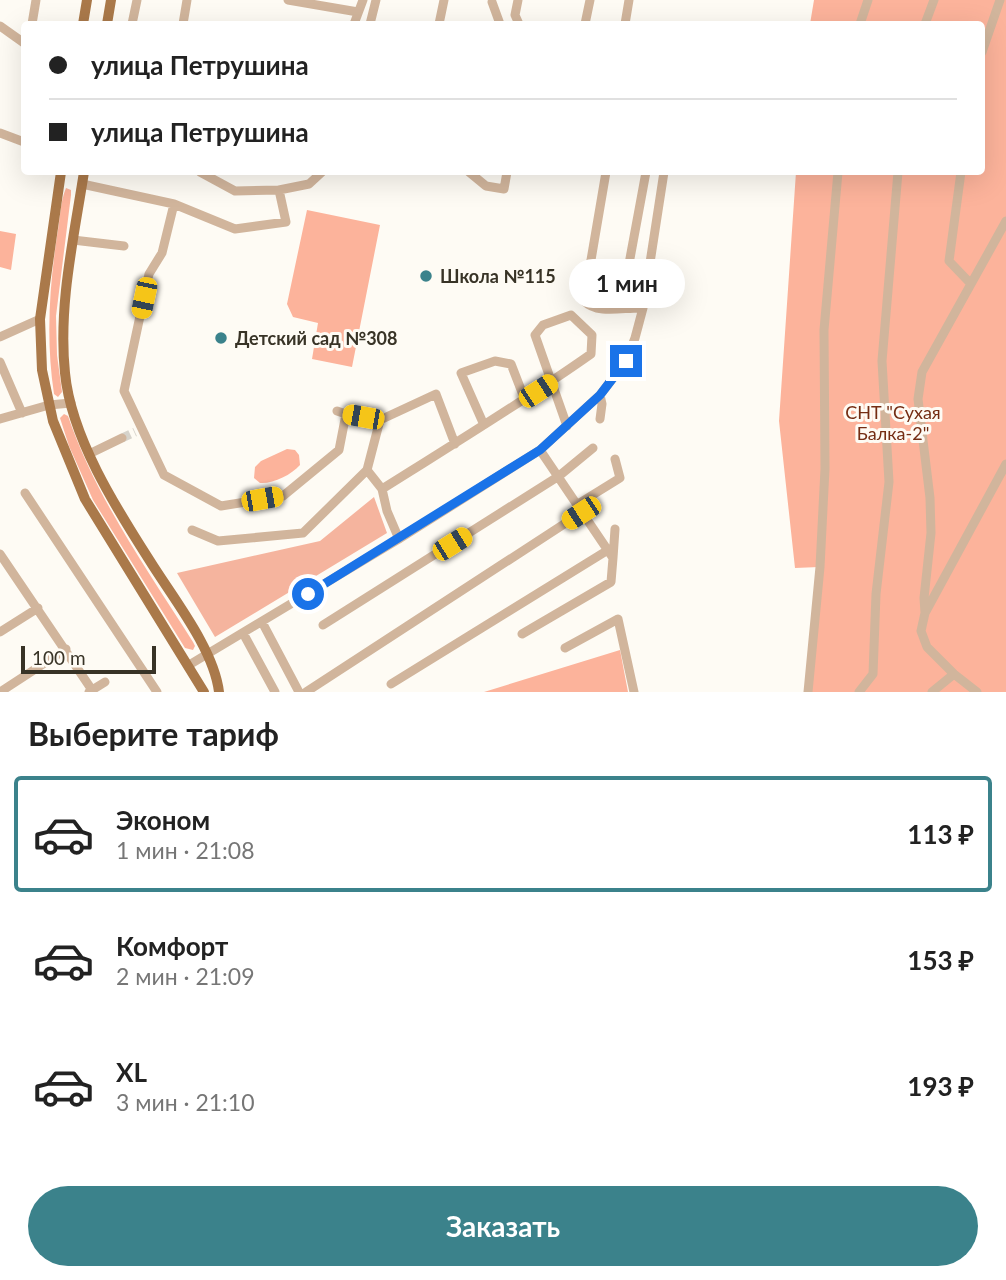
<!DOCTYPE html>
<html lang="ru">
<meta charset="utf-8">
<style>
:root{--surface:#fff;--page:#f6f6f6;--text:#222;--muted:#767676;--line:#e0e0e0;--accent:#3b828b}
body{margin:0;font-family:Lato,sans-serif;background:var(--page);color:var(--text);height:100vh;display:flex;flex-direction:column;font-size:26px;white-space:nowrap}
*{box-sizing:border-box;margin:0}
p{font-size:23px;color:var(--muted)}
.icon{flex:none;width:38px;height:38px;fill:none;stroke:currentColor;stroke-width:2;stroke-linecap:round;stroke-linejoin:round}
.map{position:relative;height:692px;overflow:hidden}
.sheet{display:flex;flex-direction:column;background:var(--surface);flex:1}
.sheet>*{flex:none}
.hud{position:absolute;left:21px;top:21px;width:964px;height:154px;border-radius:7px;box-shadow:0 7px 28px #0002;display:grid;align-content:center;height:154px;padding:0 28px;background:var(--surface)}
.scale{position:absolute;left:21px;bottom:18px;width:135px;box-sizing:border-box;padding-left:7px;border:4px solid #383326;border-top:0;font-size:19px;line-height:24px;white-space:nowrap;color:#383326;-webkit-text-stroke:5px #fefbf4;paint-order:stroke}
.end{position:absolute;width:32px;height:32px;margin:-16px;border:9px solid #1a73e8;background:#fff;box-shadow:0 0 0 4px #fff}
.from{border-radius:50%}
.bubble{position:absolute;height:49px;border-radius:24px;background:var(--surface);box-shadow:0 7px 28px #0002;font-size:23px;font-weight:700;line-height:49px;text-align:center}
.car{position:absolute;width:21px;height:42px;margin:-21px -10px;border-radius:9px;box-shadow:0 0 5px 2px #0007;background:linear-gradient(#f5c518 24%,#345 0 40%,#f5c518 0 76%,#345 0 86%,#f5c518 0)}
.hud b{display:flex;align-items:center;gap:24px;height:66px;font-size:26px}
.hud b+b{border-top:2px solid var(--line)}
.hud i{width:18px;height:18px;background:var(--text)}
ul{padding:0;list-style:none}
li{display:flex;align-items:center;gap:21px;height:116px;margin:0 14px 10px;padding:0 14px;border:4px solid transparent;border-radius:7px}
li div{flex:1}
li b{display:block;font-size:26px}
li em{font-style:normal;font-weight:700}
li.current{border-color:var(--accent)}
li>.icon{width:63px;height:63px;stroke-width:1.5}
h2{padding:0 28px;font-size:32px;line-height:84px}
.button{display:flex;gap:14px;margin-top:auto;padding:14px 28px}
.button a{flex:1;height:80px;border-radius:42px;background:var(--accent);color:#fff;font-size:28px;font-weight:700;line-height:80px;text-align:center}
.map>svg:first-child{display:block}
</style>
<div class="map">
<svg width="1006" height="692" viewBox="0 0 1006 692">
<rect width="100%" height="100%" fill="#fefbf4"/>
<!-- green -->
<path fill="#fcb39b" d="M 814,0 L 1006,0 L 1006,692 L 808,692 L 819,567 L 795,568 L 779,421 L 796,172 L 982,172 L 982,24 L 810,24 Z
M 66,188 L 71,190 L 71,195 L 56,316 L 57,355 L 62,392 L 58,397 L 54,394 C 46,340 49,290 57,236 C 60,221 60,202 66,188 Z
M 307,210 L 380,225 L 352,367 L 312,359 L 318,323 L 293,317 L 287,304 Z
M 0,231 L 16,234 L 11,270 L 0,267 Z
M 64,414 L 68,416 C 96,498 147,569 193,642 L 195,646 L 193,650 L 185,648 L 93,500 L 69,446 L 60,418 Z
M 287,449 L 295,450 L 299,455 L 300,465 C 291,475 273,484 260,483 L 254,478 L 255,467 L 261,461 Z
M 620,650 L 628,692 L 484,692 Z"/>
<!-- forest -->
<path fill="#f5b49e" d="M 374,497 L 387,533 L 215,637 L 177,573 L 320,541 Z"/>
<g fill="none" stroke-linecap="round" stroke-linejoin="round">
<!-- minor-tunnel -->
<path stroke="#d6d3cb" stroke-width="9" stroke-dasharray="9 4.5" stroke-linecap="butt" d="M 122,438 L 135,432"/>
<!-- minor -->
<path stroke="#d1b59c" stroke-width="9" d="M 288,0 L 358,12
M 518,0 L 515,15 L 519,24
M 492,2 L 500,24
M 32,24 L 36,0
M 132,24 L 137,0
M 183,24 L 187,0
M 354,24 L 363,0
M 370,24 L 376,0
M 439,24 L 444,0
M 585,24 L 590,0
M 625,24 L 629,0
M 860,24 L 868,0
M 925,24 L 934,0
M 0,26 L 24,43
M 982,52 L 1000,0
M 0,133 L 24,142
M 200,172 L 235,191 L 279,190 L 309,184 L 322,172
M 469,172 L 486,186 L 504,189 L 507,172
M 606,172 L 584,301 C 598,315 624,307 643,308
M 961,172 L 949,261 L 971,284
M 82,184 L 174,204 L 235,229 L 286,222 L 279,190
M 174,204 L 162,253 L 149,274 L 124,391 L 164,475 L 221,506 L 283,496 L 339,450 L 346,414 L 337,411
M 73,240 L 124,246
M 621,307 L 646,172
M 0,337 L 40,319
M 0,362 L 22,413
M 346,414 L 380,420 L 367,470 L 382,489 L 387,511 L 399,539
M 0,419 L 49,405 L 71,403
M 600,419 L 602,404 L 600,395
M 380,420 L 436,394 L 455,444
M 484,425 L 461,373 L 495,361 L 511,364 L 525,400
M 89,454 L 122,438
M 382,489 C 452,445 523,402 591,354 L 592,335 L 571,315 L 543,325 L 535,335 L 567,426
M 25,493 L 157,692
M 578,504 L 620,478 L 615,459
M 192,530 L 218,541 L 303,533 L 367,470
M 0,554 L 92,690 L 89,692
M 613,558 L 615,529
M 925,613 L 1006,464
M 262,622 L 299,692
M 323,625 L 559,476 L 593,448
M 0,632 L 38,608
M 243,633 L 275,692
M 522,634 L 611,582 L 613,558 L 540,450
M 565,648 L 618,619 L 634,692
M 189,665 L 399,539 L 540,450 L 600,395 L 626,361 L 635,338 L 643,308 L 664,172
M 391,684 L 608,550
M 92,690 L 105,682
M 0,692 L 66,649
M 306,692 L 581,513
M 808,692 L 820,567 L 825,469 L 824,330 L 838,172
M 859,692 L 873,674 L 876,594 L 889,482 L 882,361 L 898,172
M 932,692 L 954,674
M 977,692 L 954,674 L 927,647 L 921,631 L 925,613 L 924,598 L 931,533 L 930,498 L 918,399 L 922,372 L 1006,221"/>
<!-- major -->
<path stroke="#aa794a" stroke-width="10" d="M 83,24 L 87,0
M 107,24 L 111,0
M 61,172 L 40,319 L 42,370 L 53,421 L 85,499 L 204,692
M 84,172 C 74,237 58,306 65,373 C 71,437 116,508 150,561 C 173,598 214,649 219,692"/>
</g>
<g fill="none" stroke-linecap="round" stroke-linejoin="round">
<!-- route -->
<path stroke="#1a73e8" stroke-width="9" d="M 308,594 L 540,450 L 600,395 L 626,361"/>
</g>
<!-- markers -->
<g fill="#3b828b" stroke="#fefbf4" stroke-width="2.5">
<circle cx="426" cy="276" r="7"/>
<circle cx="221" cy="338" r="7"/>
</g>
<g text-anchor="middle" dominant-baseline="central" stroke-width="6" stroke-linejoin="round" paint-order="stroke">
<!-- poi labels -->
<g font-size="18" font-weight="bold" fill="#383326" stroke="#fefbf4" text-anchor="start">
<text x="440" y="276">Школа №115</text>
<text x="235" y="338">Детский сад №308</text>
</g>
<!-- park labels -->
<g font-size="18" fill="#742d13" stroke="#fefbf4">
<text x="893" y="412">СНТ "Сухая<tspan x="893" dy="21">Балка-2"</tspan></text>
</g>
</g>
</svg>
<div class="scale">100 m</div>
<i class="end from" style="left:308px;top:594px"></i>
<i class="end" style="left:626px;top:361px"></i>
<div class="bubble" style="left:569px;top:259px;width:116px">1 мин</div>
<i class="car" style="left:144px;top:298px;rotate:192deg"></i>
<i class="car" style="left:538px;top:391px;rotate:57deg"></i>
<i class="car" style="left:363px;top:417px;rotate:280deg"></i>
<i class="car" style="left:262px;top:499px;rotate:80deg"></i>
<i class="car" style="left:581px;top:513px;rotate:237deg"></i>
<i class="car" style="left:452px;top:544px;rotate:58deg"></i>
<div class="hud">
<b><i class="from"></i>улица Петрушина</b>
<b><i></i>улица Петрушина</b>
</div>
</div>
<section class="sheet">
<h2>Выберите тариф</h2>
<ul>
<li class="current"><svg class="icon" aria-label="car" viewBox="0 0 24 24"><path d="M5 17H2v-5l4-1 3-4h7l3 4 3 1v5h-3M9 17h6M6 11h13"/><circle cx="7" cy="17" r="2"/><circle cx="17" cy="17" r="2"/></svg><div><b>Эконом</b><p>1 мин · 21:08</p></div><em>113 ₽</em></li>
<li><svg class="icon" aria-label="car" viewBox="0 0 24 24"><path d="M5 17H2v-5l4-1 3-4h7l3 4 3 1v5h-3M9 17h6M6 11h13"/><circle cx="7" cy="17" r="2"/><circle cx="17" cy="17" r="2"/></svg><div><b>Комфорт</b><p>2 мин · 21:09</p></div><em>153 ₽</em></li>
<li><svg class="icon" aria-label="car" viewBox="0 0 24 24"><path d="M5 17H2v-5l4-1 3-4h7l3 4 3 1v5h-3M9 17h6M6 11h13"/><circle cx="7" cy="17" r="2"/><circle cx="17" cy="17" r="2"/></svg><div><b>XL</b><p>3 мин · 21:10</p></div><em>193 ₽</em></li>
</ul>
<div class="button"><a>Заказать</a></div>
</section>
